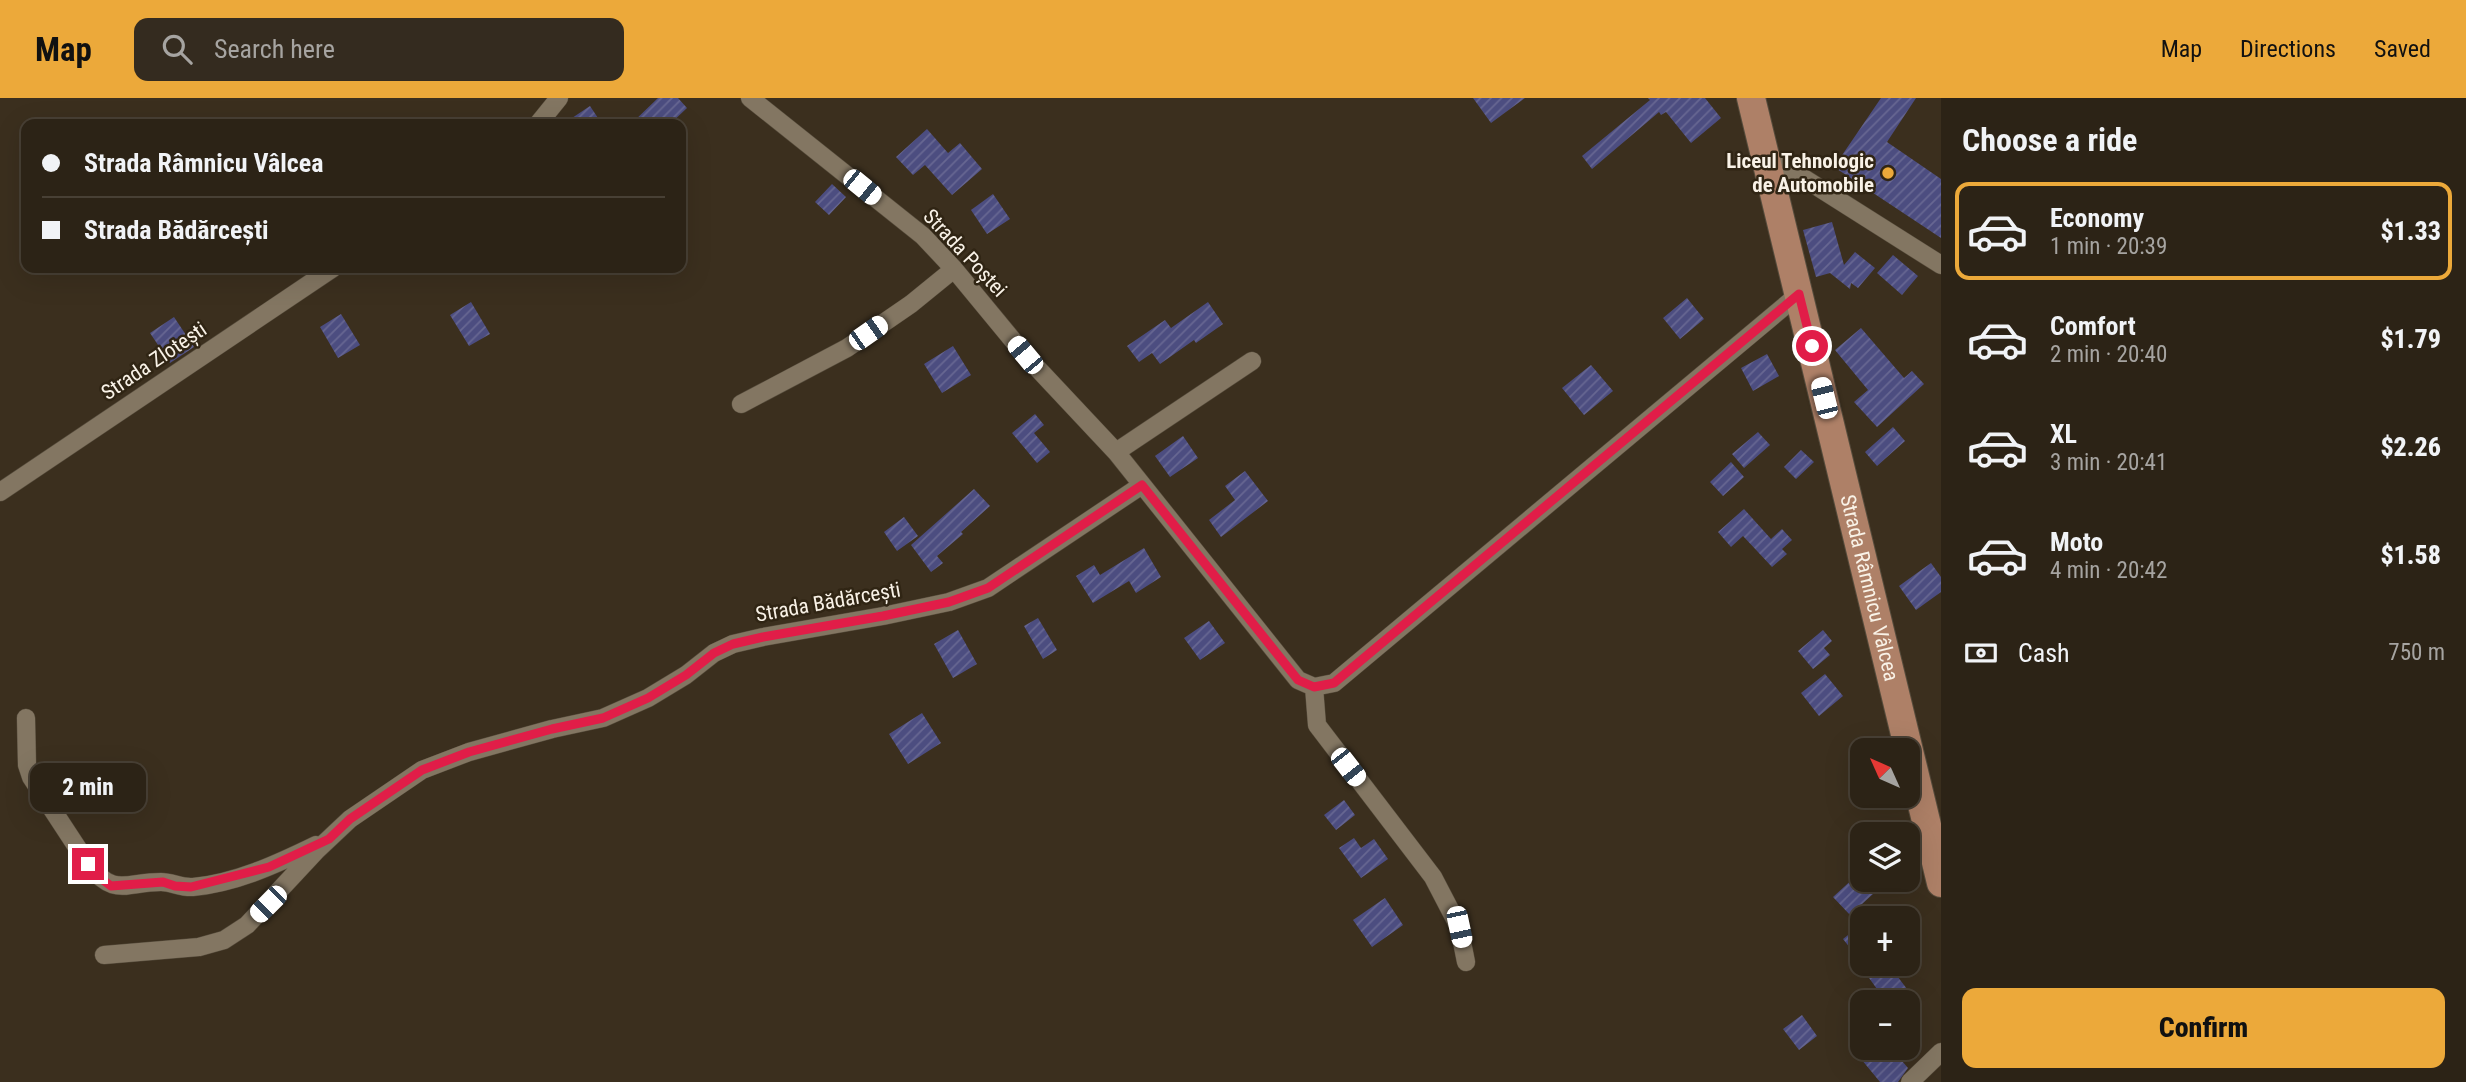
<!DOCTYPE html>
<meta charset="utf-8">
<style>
:root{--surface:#2c2316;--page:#342b1f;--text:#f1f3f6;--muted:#a6a4a1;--line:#484035;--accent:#eca93a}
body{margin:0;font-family:"Roboto Condensed",sans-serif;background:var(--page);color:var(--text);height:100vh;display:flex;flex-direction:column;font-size:26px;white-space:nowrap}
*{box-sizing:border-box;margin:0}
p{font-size:23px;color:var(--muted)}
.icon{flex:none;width:38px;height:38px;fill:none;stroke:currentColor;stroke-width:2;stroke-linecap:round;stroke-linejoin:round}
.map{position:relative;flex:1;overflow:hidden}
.details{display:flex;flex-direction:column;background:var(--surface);width:525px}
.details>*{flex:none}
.hud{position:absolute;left:21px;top:21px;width:665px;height:154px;border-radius:14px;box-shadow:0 7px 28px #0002,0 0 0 2px var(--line);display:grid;align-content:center;height:154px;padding:0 21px;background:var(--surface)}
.needle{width:46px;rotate:315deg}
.tools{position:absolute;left:1850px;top:640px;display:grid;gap:14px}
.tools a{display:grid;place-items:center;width:70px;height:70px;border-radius:14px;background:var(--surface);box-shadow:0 7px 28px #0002,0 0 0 2px var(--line);font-size:35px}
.end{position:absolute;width:32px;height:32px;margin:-16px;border:9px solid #e11d48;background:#fff;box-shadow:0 0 0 4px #fff}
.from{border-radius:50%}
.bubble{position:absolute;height:49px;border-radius:14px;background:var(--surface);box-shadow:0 7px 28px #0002,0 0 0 2px var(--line);font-size:23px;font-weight:800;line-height:49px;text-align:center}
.car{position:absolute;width:21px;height:42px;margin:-21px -10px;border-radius:9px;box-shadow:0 0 5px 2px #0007;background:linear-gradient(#fff 24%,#345 0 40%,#fff 0 76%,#345 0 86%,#fff 0)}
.hud b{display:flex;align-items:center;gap:24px;height:66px;font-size:26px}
.hud b+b{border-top:2px solid var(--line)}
.hud i{width:18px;height:18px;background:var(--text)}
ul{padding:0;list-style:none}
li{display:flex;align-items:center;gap:21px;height:98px;margin:0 14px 10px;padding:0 7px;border:4px solid transparent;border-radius:14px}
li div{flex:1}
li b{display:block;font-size:26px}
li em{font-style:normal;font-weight:800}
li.active{border-color:var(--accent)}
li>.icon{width:63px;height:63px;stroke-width:1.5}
h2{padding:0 21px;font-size:32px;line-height:84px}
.pay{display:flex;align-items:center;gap:18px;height:77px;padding:0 21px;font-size:26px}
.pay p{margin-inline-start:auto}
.primary-button{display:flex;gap:14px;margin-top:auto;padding:14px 21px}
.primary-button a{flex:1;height:80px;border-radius:14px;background:var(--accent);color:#111;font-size:28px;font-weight:800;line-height:80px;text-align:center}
header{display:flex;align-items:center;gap:42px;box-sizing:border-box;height:98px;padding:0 35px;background:var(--accent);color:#111}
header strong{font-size:33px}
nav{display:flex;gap:38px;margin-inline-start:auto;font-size:24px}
.search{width:490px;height:63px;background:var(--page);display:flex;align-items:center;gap:18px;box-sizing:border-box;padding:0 24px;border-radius:14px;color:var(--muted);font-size:26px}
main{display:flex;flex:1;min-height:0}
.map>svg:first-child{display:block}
</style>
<header>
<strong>Map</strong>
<div class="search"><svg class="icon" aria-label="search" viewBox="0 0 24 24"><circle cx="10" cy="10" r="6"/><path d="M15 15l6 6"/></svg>Search here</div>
<nav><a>Map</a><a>Directions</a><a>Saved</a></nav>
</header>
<main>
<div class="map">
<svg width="1941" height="984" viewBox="0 0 1941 984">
<defs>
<pattern id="building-hatch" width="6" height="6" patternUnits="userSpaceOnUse" patternTransform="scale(1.75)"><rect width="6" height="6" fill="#4c4d80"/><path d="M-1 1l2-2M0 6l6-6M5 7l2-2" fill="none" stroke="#676792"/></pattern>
</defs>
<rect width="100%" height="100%" fill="#3b2f1e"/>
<!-- building -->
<path fill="url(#building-hatch)" d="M 658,0 L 678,0 L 687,10 L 670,26 L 631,26 Z
M 1473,0 L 1525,0 L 1491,25 Z
M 1648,0 L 1705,0 L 1721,20 L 1691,45 L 1666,14 L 1661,17 L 1659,14 L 1592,71 L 1582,58 L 1650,2 Z
M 1881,0 L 1916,0 L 1887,44 L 1941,81 L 1941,140 L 1834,69 Z
M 590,8 L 602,26 L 563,26 Z
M 927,31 L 948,55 L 960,45 L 982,71 L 952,97 L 925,67 L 913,77 L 896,59 Z
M 832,86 L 846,99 L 829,117 L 815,104 Z
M 993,96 L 1010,121 L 987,136 L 971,112 Z
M 1832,124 L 1844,167 L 1855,154 L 1875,170 L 1858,190 L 1851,185 L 1850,191 L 1830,175 L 1816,179 L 1803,132 Z
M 1893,157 L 1918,178 L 1902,197 L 1877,175 Z
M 1687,200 L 1704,221 L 1680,241 L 1663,220 Z
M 471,204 L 490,236 L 469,248 L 450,217 Z
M 1208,204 L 1223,226 L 1196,245 L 1194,242 L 1160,266 L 1152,255 L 1139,264 L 1127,248 L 1165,222 L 1171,230 Z
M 341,216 L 360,247 L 338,260 L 320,229 Z
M 174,219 L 194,249 L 170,265 L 150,235 Z
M 1861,230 L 1904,280 L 1912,273 L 1924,286 L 1877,329 L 1854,304 L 1868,292 L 1835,252 Z
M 953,248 L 971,277 L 942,295 L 924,266 Z
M 1767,256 L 1779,278 L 1753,293 L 1741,270 Z
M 1591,267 L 1613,293 L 1584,317 L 1562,290 Z
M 1035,316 L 1044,327 L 1034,335 L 1050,354 L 1037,365 L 1012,335 Z
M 1893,329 L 1905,343 L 1877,368 L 1865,354 Z
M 1758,334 L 1770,347 L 1744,370 L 1732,356 Z
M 1183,338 L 1198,360 L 1170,379 L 1155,358 Z
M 1801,352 L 1814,364 L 1796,381 L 1784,369 Z
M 1731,364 L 1744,379 L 1723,398 L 1710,384 Z
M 1245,373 L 1268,403 L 1221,439 L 1209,422 L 1235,402 L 1225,388 Z
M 974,391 L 990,408 L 961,434 L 963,436 L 937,458 L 943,465 L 931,474 L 911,447 Z
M 1744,411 L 1771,441 L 1782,431 L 1792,442 L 1782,451 L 1787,456 L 1772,469 L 1743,438 L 1731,449 L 1718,434 Z
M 904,419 L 918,438 L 897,453 L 884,434 Z
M 1144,450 L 1161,479 L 1136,495 L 1129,483 L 1093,505 L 1076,478 L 1094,467 L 1100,477 Z
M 1931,465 L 1941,479 L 1941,494 L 1916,512 L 1899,488 Z
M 1038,520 L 1057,552 L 1043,561 L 1024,528 Z
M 1209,523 L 1225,545 L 1200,562 L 1184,540 Z
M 958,532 L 977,566 L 953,580 L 934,546 Z
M 1823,532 L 1832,543 L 1824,550 L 1830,557 L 1813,571 L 1798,553 Z
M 1825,576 L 1843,598 L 1819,618 L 1801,595 Z
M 922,615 L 941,645 L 908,666 L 889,636 Z
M 1344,702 L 1355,717 L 1336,732 L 1324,717 Z
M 1354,740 L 1361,750 L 1374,741 L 1388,761 L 1361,780 L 1339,750 Z
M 1856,778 L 1873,796 L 1850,817 L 1833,799 Z
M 1385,800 L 1403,827 L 1372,849 L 1353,822 Z
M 1862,826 L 1862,865 L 1843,841 Z
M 1859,866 L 1888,866 L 1907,891 L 1887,905 Z
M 1802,917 L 1817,938 L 1799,952 L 1783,931 Z
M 1852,950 L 1891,950 L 1908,970 L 1898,984 L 1880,984 Z"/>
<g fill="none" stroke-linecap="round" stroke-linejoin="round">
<!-- minor casing -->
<g stroke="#564c3c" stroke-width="19">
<path id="minor" d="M 750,0 L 923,138 L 954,171 L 1025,257 L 1116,354 L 1298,582 L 1314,589
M 538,26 L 559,0
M 1764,55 L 1941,167
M 741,306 L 847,250 L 911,206 L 954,171
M 1116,354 L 1252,263
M 0,394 L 333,170
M 1314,589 L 1334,585 L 1799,196
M 1314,589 L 1317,627 L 1433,779 L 1459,829 L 1466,864
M 26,620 L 27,667 L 31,679 L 88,766 C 115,800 125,784 161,784 C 172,784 181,790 193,789 C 236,785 277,766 316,747
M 104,857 L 199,849 L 224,842 L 247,827 L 316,753 L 350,721 L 422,672 L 469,654 L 552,631 L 603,620 L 648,600 L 686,577 L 714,555 L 733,546 L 763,539 L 883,518 L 949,504 L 988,490 L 1142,387
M 1910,984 L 1941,954"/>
</g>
<!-- primary casing -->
<g stroke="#564c3c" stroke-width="30">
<g id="primary">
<path id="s1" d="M 1751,0 L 1941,785"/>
</g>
</g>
<!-- minor -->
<use href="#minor" stroke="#837662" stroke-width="18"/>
<!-- primary -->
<use href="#primary" stroke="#ae8067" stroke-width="28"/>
</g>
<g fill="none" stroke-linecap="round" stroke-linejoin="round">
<!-- route -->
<path stroke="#e11d48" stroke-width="9" d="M 88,766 L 99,779 L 111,788 L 163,784 L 175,788 L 191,789 L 269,769 L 329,741 L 350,721 L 422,672 L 469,654 L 552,631 L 603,620 L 648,600 L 686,577 L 714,555 L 733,546 L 763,539 L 883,518 L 949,504 L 988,490 L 1142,387 L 1298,582 L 1314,589 L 1334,585 L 1799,196 L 1812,248"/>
</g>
<!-- markers -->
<circle fill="#eca93a" stroke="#302514" stroke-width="2.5" cx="1888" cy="75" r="7"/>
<g text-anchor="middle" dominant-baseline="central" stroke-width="5" stroke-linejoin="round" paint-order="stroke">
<!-- poi labels -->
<g font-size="21" font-weight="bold" fill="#f9f2e7" stroke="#302514" text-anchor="end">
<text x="1874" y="63">Liceul Tehnologic<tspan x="1874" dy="24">de Automobile</tspan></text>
</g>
<!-- street labels -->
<g font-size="21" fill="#f9f2e7" stroke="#302514">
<text transform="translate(965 155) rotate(47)">Strada Poștei</text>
<text transform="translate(154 263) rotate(-34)">Strada Zlotești</text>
<text stroke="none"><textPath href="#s1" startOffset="504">Strada Râmnicu Vâlcea</textPath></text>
<text transform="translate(828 504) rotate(-10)">Strada Bădărcești</text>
</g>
</g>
</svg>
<div class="tools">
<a><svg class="needle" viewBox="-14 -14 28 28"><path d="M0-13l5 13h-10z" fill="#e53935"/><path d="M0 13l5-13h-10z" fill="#a6a4a1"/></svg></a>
<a><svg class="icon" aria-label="layers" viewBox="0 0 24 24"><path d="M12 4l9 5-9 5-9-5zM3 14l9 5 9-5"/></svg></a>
<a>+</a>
<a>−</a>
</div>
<i class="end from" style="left:1812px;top:248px"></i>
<i class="end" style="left:88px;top:766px"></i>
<div class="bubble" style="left:30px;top:665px;width:116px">2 min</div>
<i class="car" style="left:862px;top:89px;rotate:129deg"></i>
<i class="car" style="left:868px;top:235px;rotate:55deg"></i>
<i class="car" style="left:1025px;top:257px;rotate:320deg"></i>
<i class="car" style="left:1824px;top:300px;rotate:346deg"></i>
<i class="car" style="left:1348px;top:669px;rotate:142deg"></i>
<i class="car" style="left:268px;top:806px;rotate:225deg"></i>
<i class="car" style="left:1459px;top:829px;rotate:168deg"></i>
<div class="hud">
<b><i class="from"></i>Strada Râmnicu Vâlcea</b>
<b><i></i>Strada Bădărcești</b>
</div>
</div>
<section class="details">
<h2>Choose a ride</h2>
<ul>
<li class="active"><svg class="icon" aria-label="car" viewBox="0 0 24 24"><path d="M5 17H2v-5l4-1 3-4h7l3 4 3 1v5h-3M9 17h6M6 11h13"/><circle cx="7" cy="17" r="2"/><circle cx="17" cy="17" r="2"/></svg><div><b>Economy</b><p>1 min · 20:39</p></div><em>$1.33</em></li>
<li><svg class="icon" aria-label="car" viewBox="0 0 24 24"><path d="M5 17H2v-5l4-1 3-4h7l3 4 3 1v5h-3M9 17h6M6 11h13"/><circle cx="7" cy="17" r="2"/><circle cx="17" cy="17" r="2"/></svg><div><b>Comfort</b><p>2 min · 20:40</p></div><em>$1.79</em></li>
<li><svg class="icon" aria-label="car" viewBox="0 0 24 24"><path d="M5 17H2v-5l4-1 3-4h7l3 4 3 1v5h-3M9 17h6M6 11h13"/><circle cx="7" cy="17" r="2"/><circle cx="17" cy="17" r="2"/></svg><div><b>XL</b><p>3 min · 20:41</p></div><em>$2.26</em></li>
<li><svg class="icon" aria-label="car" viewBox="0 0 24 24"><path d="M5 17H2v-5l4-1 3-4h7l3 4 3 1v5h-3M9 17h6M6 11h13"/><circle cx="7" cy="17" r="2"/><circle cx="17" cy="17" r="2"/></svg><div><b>Moto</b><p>4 min · 20:42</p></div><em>$1.58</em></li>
</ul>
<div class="pay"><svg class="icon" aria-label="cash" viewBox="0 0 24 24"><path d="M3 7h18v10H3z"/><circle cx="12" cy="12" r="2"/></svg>Cash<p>750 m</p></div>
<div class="primary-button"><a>Confirm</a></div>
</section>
</main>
